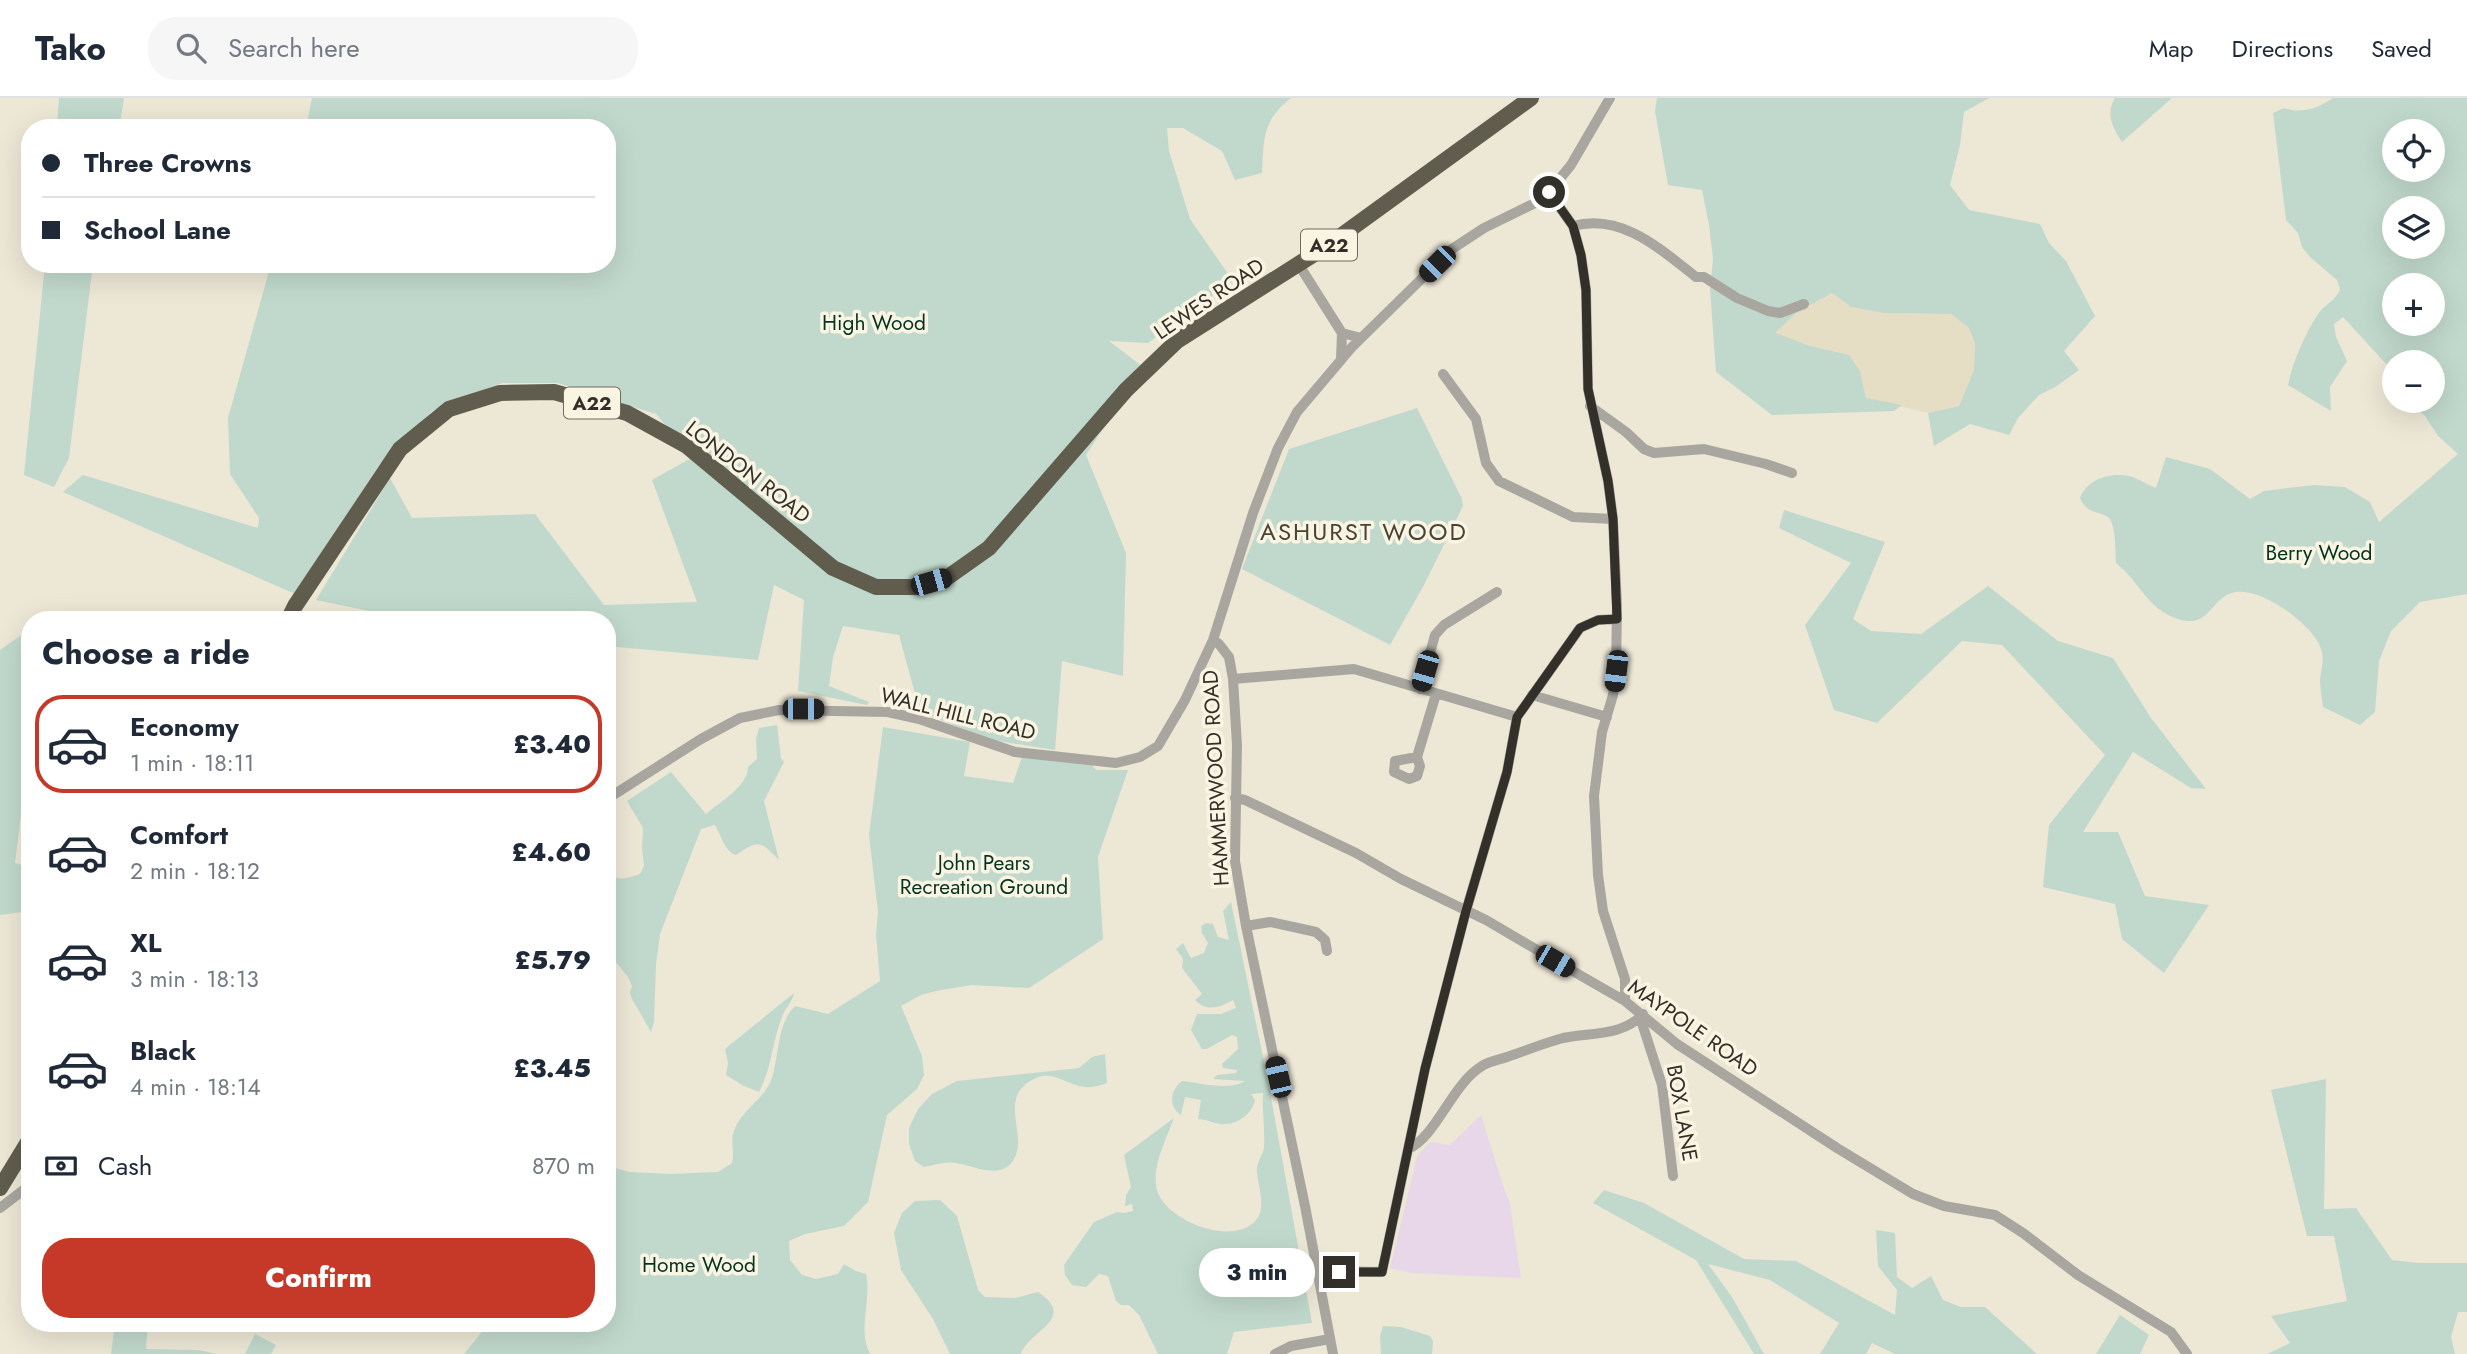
<!DOCTYPE html>
<meta charset="utf-8">
<style>
:root{--surface:#fff;--page:#f6f6f7;--text:#1f2937;--muted:#747a83;--line:#e0e1e3;--accent:#c63928}
body{margin:0;font-family:Jost,sans-serif;background:var(--page);color:var(--text);height:100vh;display:flex;flex-direction:column;font-size:26px;white-space:nowrap}
*{box-sizing:border-box;margin:0}
p{font-size:23px;color:var(--muted)}
.icon{flex:none;width:38px;height:38px;fill:none;stroke:currentColor;stroke-width:2;stroke-linecap:round;stroke-linejoin:round}
.map{position:relative;flex:1;overflow:hidden}
.details{position:absolute;left:21px;top:513px;width:595px;height:721px;display:flex;flex-direction:column;background:var(--surface);border-radius:28px;box-shadow:0 7px 28px #0002}
.details>*{flex:none}
.hud{position:absolute;left:21px;top:21px;width:595px;height:154px;border-radius:28px;box-shadow:0 7px 28px #0002;display:grid;align-content:center;height:154px;padding:0 21px;background:var(--surface)}
.tools{position:absolute;left:2382px;top:21px;display:grid;gap:14px}
.tools a{display:grid;place-items:center;width:63px;height:63px;border-radius:50%;background:var(--surface);box-shadow:0 7px 28px #0002;font-size:35px}
.end{position:absolute;width:32px;height:32px;margin:-16px;border:9px solid #323029;background:#fff;box-shadow:0 0 0 4px #fff}
.from{border-radius:50%}
.bubble{position:absolute;height:49px;border-radius:24px;background:var(--surface);box-shadow:0 7px 28px #0002;font-size:23px;font-weight:800;line-height:49px;text-align:center}
.car{position:absolute;width:21px;height:42px;margin:-21px -10px;border-radius:9px;box-shadow:0 0 5px 2px #0007;background:linear-gradient(#222 24%,#8ab4d8 0 40%,#222 0 76%,#8ab4d8 0 86%,#222 0)}
.hud b{display:flex;align-items:center;gap:24px;height:66px;font-size:26px}
.hud b+b{border-top:2px solid var(--line)}
.hud i{width:18px;height:18px;background:var(--text)}
ul{padding:0;list-style:none}
li{display:flex;align-items:center;gap:21px;height:98px;margin:0 14px 10px;padding:0 7px;border:4px solid transparent;border-radius:28px}
li div{flex:1}
li b{display:block;font-size:26px}
li em{font-style:normal;font-weight:800}
li.active{border-color:var(--accent)}
li>.icon{width:63px;height:63px;stroke-width:1.5}
h2{padding:0 21px;font-size:32px;line-height:84px}
.pay{display:flex;align-items:center;gap:18px;height:77px;padding:0 21px;font-size:26px}
.pay p{margin-inline-start:auto}
.button{display:flex;gap:14px;margin-top:auto;padding:14px 21px}
.button a{flex:1;height:80px;border-radius:28px;background:var(--accent);color:#fff;font-size:28px;font-weight:800;line-height:80px;text-align:center}
header{display:flex;align-items:center;gap:42px;box-sizing:border-box;height:98px;padding:0 35px;background:var(--surface);border-bottom:2px solid var(--line)}
header strong{font-size:33px}
nav{display:flex;gap:38px;margin-inline-start:auto;font-size:24px}
.search{width:490px;height:63px;background:var(--page);display:flex;align-items:center;gap:18px;box-sizing:border-box;padding:0 24px;border-radius:28px;color:var(--muted);font-size:26px}
.map>svg:first-child{display:block}
</style>
<header>
<strong>Tako</strong>
<div class="search"><svg class="icon" aria-label="search" viewBox="0 0 24 24"><circle cx="10" cy="10" r="6"/><path d="M15 15l6 6"/></svg>Search here</div>
<nav><a>Map</a><a>Directions</a><a>Saved</a></nav>
</header>
<div class="map">
<svg width="2467" height="1256" viewBox="0 0 2467 1256">
<rect width="100%" height="100%" fill="#ede7d6"/>
<!-- built -->
<path fill="#e5ddc4" d="M 1832,195 L 1851,209 L 1883,215 L 1951,216 L 1969,230 L 1975,246 L 1974,272 L 1959,308 L 1928,315 L 1866,300 L 1860,273 L 1810,248 L 1774,235 L 1796,215 Z"/>
<!-- education -->
<path fill="#e8d7e9" d="M 1481,1017 L 1505,1094 L 1509,1101 L 1521,1180 L 1411,1175 L 1390,1170 L 1417,1059 L 1430,1044 L 1450,1047 Z"/>
<!-- green -->
<path fill="#c1d9cc" fill-rule="evenodd" d="M 59,0 L 124,0 L 119,30 L 57,30 Z
M 312,0 L 1291,0 C 1262,23 1264,40 1262,75 L 1235,82 L 1222,53 L 1183,30 L 1167,30 L 1169,53 L 1190,121 L 1233,183 L 1148,245 L 1109,243 L 1143,269 L 1086,357 L 1126,455 L 1123,578 L 1062,563 L 1055,652 L 992,642 L 920,614 L 899,537 L 843,528 L 833,559 L 829,588 L 869,604 L 867,607 L 798,593 L 804,502 L 774,487 L 758,562 L 607,548 L 607,522 L 407,521 L 316,502 L 390,380 L 412,420 L 535,416 L 604,507 L 697,504 L 652,382 L 693,359 L 656,316 L 558,285 L 502,285 L 432,313 L 379,367 L 295,496 L 63,394 L 83,377 L 258,430 L 259,420 L 230,376 L 228,320 L 271,166 L 607,166 L 607,30 L 306,30 Z
M 1657,0 L 1989,0 L 1964,14 L 1960,47 L 1950,87 L 1969,112 L 2040,126 L 2049,145 L 2066,163 L 2095,218 L 2064,253 L 2079,272 L 2055,289 L 2039,297 L 2018,320 L 2009,337 L 1970,326 L 1934,348 L 1928,315 L 1959,308 L 1974,272 L 1975,246 L 1969,230 L 1951,216 L 1883,215 L 1851,209 L 1832,195 L 1796,215 L 1775,235 L 1810,248 L 1849,257 L 1860,273 L 1866,300 L 1902,307 L 1894,313 L 1772,317 L 1716,274 L 1710,191 L 1713,161 L 1709,127 L 1702,92 L 1668,87 L 1655,13 Z
M 2115,0 L 2172,0 L 2122,44 C 2113,30 2105,16 2115,0 Z
M 2333,0 L 2467,0 L 2467,496 L 2420,504 L 2391,533 L 2379,563 L 2375,614 L 2360,627 L 2323,609 C 2322,601 2320,591 2320,583 C 2321,568 2326,562 2319,546 C 2309,524 2257,486 2232,495 C 2209,502 2210,531 2178,521 C 2147,511 2140,484 2116,465 C 2115,453 2116,437 2112,426 C 2108,410 2089,421 2080,400 C 2087,381 2110,374 2129,378 C 2138,380 2148,387 2156,390 L 2166,359 L 2210,371 L 2250,401 L 2264,393 L 2314,387 L 2345,389 L 2370,404 L 2379,424 L 2458,356 L 2438,338 L 2425,318 L 2409,303 L 2432,303 L 2432,264 L 2394,264 L 2394,278 L 2388,268 L 2343,219 L 2334,226 L 2336,239 L 2347,263 L 2330,289 L 2331,313 L 2288,287 C 2293,263 2305,236 2318,216 C 2325,206 2334,204 2340,192 L 2337,182 L 2310,159 L 2302,149 L 2298,135 L 2286,122 L 2273,15 L 2284,10 C 2301,16 2319,10 2333,0 ZM 2394,33 L 2432,33 L 2432,72 L 2394,72 ZM 2394,110 L 2432,110 L 2432,149 L 2394,149 ZM 2394,187 L 2432,187 L 2432,226 L 2394,226 Z
M 45,166 L 93,166 L 69,360 L 54,389 L 24,377 Z
M 1417,310 L 1462,401 L 1463,408 L 1424,487 L 1390,547 L 1242,471 L 1289,351 Z
M 1784,412 L 1885,444 L 1853,521 L 1871,533 L 1921,536 L 1988,488 L 2058,543 L 2113,560 L 2151,620 L 2206,691 L 2191,690 L 2133,654 L 2083,734 L 2118,734 L 2145,798 L 2209,807 L 2164,875 L 2122,841 L 2115,806 L 2043,789 L 2049,727 L 2105,657 L 2002,547 L 1962,543 L 1877,625 L 1834,612 L 1805,527 L 1851,465 L 1779,430 Z
M 30,531 L 30,643 L 15,765 L 30,769 L 30,813 L 0,817 L 0,552 Z
M 777,627 L 781,660 L 784,664 L 764,703 L 779,762 C 759,742 759,742 736,757 C 725,754 721,737 715,727 L 701,731 L 660,836 L 656,867 L 654,924 L 651,934 L 632,901 L 630,895 L 632,888 L 628,879 L 615,863 L 607,844 L 610,777 C 621,783 628,780 640,776 L 644,768 L 642,750 L 643,730 L 627,703 L 671,674 L 706,716 C 720,704 748,688 748,669 L 757,661 L 756,641 L 759,630 Z
M 883,629 L 970,644 L 964,678 L 1013,685 L 1022,659 L 1091,666 L 1096,672 L 1128,672 L 1098,759 L 1103,841 L 1029,890 L 972,887 L 936,893 L 921,897 L 901,908 L 922,958 L 924,977 L 917,991 L 887,1017 L 868,1104 L 844,1128 L 805,1136 L 789,1143 L 790,1162 L 802,1177 L 816,1181 L 838,1176 L 844,1166 L 856,1173 L 866,1176 C 872,1202 857,1231 870,1256 L 464,1256 L 489,1225 L 607,1225 L 607,1068 L 630,1074 L 670,1076 L 718,1074 L 732,1065 C 735,1054 730,1043 734,1033 C 741,1012 765,1001 772,980 C 779,958 777,925 795,908 L 828,916 L 880,883 L 876,837 L 878,814 L 869,737 Z
M 1231,804 L 1268,983 L 1312,1225 L 1234,1234 L 1227,1256 L 1158,1256 L 1139,1217 L 1129,1207 L 1121,1207 L 1116,1203 L 1108,1178 L 1099,1176 L 1086,1189 L 1072,1187 L 1065,1177 L 1064,1167 L 1094,1124 L 1117,1114 L 1124,1115 L 1133,1113 L 1132,1106 L 1125,1108 L 1126,1097 L 1131,1089 L 1124,1057 L 1174,1020 C 1166,1042 1151,1069 1157,1092 C 1165,1123 1235,1150 1257,1121 C 1266,1109 1258,1088 1257,1074 C 1256,1063 1263,1058 1264,1049 C 1265,1031 1262,1013 1263,995 L 1251,996 L 1255,1002 C 1252,1017 1235,1028 1220,1026 C 1212,1025 1206,1021 1198,1021 L 1201,1002 L 1185,999 L 1181,1017 C 1168,1009 1170,992 1182,983 C 1200,985 1230,993 1245,983 L 1213,981 L 1217,977 L 1236,975 L 1237,972 L 1223,970 L 1222,966 L 1238,951 L 1237,939 L 1232,937 L 1207,951 L 1202,951 L 1191,932 L 1197,916 L 1221,916 L 1236,910 L 1233,902 C 1220,910 1206,914 1195,902 L 1202,896 L 1182,870 L 1183,861 L 1176,851 L 1183,845 L 1191,860 L 1204,855 L 1208,845 L 1202,835 L 1201,828 L 1206,825 L 1213,826 L 1218,839 L 1229,842 L 1223,813 Z
M 794,895 C 792,905 785,910 782,919 C 772,944 772,970 759,994 L 742,987 L 726,977 L 728,965 L 725,951 Z
M 1105,956 L 1107,985 C 1100,987 1093,990 1086,989 C 1066,988 1054,971 1034,981 C 995,1000 1031,1039 1012,1064 C 999,1082 972,1067 956,1065 C 945,1063 934,1067 924,1069 L 915,1063 L 909,1046 L 909,1030 L 918,1011 L 932,996 L 957,983 L 1079,970 L 1092,959 Z
M 2326,981 L 2324,1111 L 2356,1110 L 2392,1162 L 2418,1165 L 2467,1165 L 2467,1214 L 2458,1214 L 2451,1239 L 2455,1256 L 2267,1256 L 2290,1245 L 2271,1218 L 2347,1203 L 2334,1138 L 2307,1138 L 2271,992 Z
M 1604,1092 L 1644,1105 L 1744,1161 L 1796,1163 L 1895,1217 L 1897,1192 L 1878,1168 L 1876,1132 L 1895,1135 L 1897,1179 L 1912,1190 L 1931,1178 L 1943,1202 L 1961,1209 L 1985,1209 L 2037,1256 L 1895,1256 L 1872,1245 L 1866,1256 L 1820,1256 L 1839,1225 L 1770,1182 L 1708,1166 L 1732,1199 L 1764,1256 L 1754,1256 L 1696,1162 L 1593,1105 Z
M 940,1102 L 957,1118 L 978,1192 L 985,1199 L 1015,1200 L 1038,1194 C 1079,1221 1027,1234 1021,1256 L 950,1256 L 933,1221 L 901,1172 L 894,1135 L 902,1115 L 915,1103 Z
M 2120,1217 L 2149,1237 L 2140,1256 L 2096,1256 Z
M 115,1225 L 148,1225 L 146,1251 L 198,1252 L 217,1256 L 111,1256 Z
M 1383,1228 L 1401,1229 L 1430,1238 L 1433,1243 L 1432,1256 L 1381,1256 L 1380,1238 Z
M 255,1236 L 276,1247 L 271,1256 L 245,1256 Z"/>
<g fill="none" stroke-linecap="round" stroke-linejoin="round">
<!-- minor -->
<path stroke="#a8a69f" stroke-width="10" d="M 1549,94 L 1573,128 L 1581,157 L 1586,192 L 1588,291 L 1608,383 L 1613,421 L 1617,508 L 1616,573 L 1613,597 L 1602,634 L 1594,698 L 1598,777 L 1603,813 L 1625,881 L 1625,903
M 1573,128 C 1622,115 1660,151 1696,179 L 1704,179 L 1737,200 L 1768,213 L 1780,215 L 1804,206
M 1299,167 L 1342,235
M 1341,261 L 1342,235 L 1361,240
M 1443,276 L 1476,321 L 1486,365 L 1499,383 L 1573,419 L 1613,421
M 1590,308 L 1626,334 L 1644,351 L 1654,355 L 1704,351 L 1766,366 L 1792,375
M 1213,542 L 1219,546 L 1229,559 L 1233,581 L 1237,647 L 1235,763 L 1246,828 L 1305,1108 L 1333,1256
M 1233,581 L 1354,571 L 1517,619
M 1420,591 L 1435,537 L 1444,527 L 1497,494
M 1532,597 L 1607,619
M 1417,659 L 1395,663 L 1394,674 L 1409,681 L 1417,678 L 1420,668 L 1417,659 L 1436,596
M 1235,700 L 1245,702 L 1356,755 L 1401,781 L 1486,822 L 1578,876 L 1625,903 L 1677,946 L 1837,1050 L 1913,1096 L 1944,1108 L 1995,1117 L 2023,1135 L 2078,1177 L 2171,1234 L 2187,1256
M 607,701 L 701,641 L 740,620 L 779,612 L 888,614 L 919,621 L 1015,654 L 1116,665 L 1140,659 L 1158,648 L 1185,602 L 1213,542 L 1253,415 L 1278,350 L 1297,314 L 1352,249 L 1452,151 L 1484,130 L 1535,105 L 1549,94 L 1571,67 L 1610,0
M 1246,828 L 1270,824 L 1316,834 L 1325,842 L 1327,853
M 1640,919 L 1662,987 L 1673,1078
M 1408,1051 C 1436,1039 1452,986 1482,968 C 1489,963 1499,962 1507,959 C 1525,953 1544,945 1563,940 C 1590,934 1622,939 1643,916
M 0,1110 L 30,1087
M 1318,1173 L 1382,1174 L 1425,971 L 1466,813 L 1507,674 L 1517,619 L 1580,530 L 1598,522 L 1617,521
M 1275,1256 L 1291,1248 L 1330,1241"/>
<!-- highway -->
<path stroke="#615d4e" stroke-width="16" d="M 288,522 L 295,508 L 400,351 L 449,311 L 500,295 L 554,294 L 627,315 L 687,348 L 833,470 L 876,489 L 915,489 L 948,479 L 989,450 L 1126,292 L 1177,243 L 1327,148 L 1531,0
M 0,1090 L 30,1041"/>
</g>
<g fill="none" stroke-linecap="round" stroke-linejoin="round">
<!-- route -->
<path stroke="#323029" stroke-width="9" d="M 1339,1174 L 1382,1174 L 1425,971 L 1466,813 L 1507,674 L 1517,619 L 1580,530 L 1598,522 L 1617,521 L 1613,421 L 1608,383 L 1588,291 L 1586,192 L 1581,157 L 1573,128 L 1549,94"/>
</g>
<g text-anchor="middle" dominant-baseline="central" stroke-width="7" stroke-linejoin="round" paint-order="stroke">
<!-- shield labels -->
<g fill="#faf4e3" stroke="#6e6b61" stroke-width="2">
<rect x="1301" y="131.5" width="56" height="31" rx="5"/>
<rect x="564" y="289.5" width="56" height="31" rx="5"/>
</g>
<g font-size="19" font-weight="bold" fill="#323029">
<text x="1329" y="147">A22</text>
<text x="592" y="305">A22</text>
</g>
<!-- street labels -->
<g font-size="21" fill="#323029" stroke="#faf4e3">
<text transform="translate(1209 201) rotate(-34)">LEWES ROAD</text>
<text transform="translate(748 374) rotate(38)">LONDON ROAD</text>
<text transform="translate(958 616) rotate(14)">WALL HILL ROAD</text>
<text transform="translate(1216 680) rotate(-93)">HAMMERWOOD ROAD</text>
<text transform="translate(1693 930) rotate(35)">MAYPOLE ROAD</text>
<text transform="translate(1682 1015) rotate(80)">BOX LANE</text>
</g>
<!-- park labels -->
<g font-size="21" fill="#033321" stroke="#faf4e3">
<text x="874" y="225">High Wood</text>
<text x="2319" y="455">Berry Wood</text>
<text x="984" y="765">John Pears<tspan x="984" dy="24">Recreation Ground</tspan></text>
<text x="699" y="1167">Home Wood</text>
</g>
<!-- quarter labels -->
<g font-size="24" letter-spacing="2" fill="#494436" stroke="#faf4e3">
<text x="1364" y="433">ASHURST WOOD</text>
</g>
</g>
</svg>
<div class="tools">
<a><svg class="icon" aria-label="locate" viewBox="0 0 24 24"><circle cx="12" cy="12" r="6"/><path d="M12 2v4M12 18v4M2 12h4M18 12h4"/></svg></a>
<a><svg class="icon" aria-label="layers" viewBox="0 0 24 24"><path d="M12 4l9 5-9 5-9-5zM3 14l9 5 9-5"/></svg></a>
<a>+</a>
<a>−</a>
</div>
<i class="end from" style="left:1549px;top:94px"></i>
<i class="end" style="left:1339px;top:1174px"></i>
<div class="bubble" style="left:1199px;top:1150px;width:116px">3 min</div>
<i class="car" style="left:1437px;top:166px;rotate:225deg"></i>
<i class="car" style="left:931px;top:484px;rotate:74deg"></i>
<i class="car" style="left:1425px;top:573px;rotate:196deg"></i>
<i class="car" style="left:1616px;top:573px;rotate:187deg"></i>
<i class="car" style="left:803px;top:611px;rotate:90deg"></i>
<i class="car" style="left:1555px;top:863px;rotate:120deg"></i>
<i class="car" style="left:1278px;top:979px;rotate:347deg"></i>
<div class="hud">
<b><i class="from"></i>Three Crowns</b>
<b><i></i>School Lane</b>
</div>
<section class="details">
<h2>Choose a ride</h2>
<ul>
<li class="active"><svg class="icon" aria-label="car" viewBox="0 0 24 24"><path d="M5 17H2v-5l4-1 3-4h7l3 4 3 1v5h-3M9 17h6M6 11h13"/><circle cx="7" cy="17" r="2"/><circle cx="17" cy="17" r="2"/></svg><div><b>Economy</b><p>1 min · 18:11</p></div><em>£3.40</em></li>
<li><svg class="icon" aria-label="car" viewBox="0 0 24 24"><path d="M5 17H2v-5l4-1 3-4h7l3 4 3 1v5h-3M9 17h6M6 11h13"/><circle cx="7" cy="17" r="2"/><circle cx="17" cy="17" r="2"/></svg><div><b>Comfort</b><p>2 min · 18:12</p></div><em>£4.60</em></li>
<li><svg class="icon" aria-label="car" viewBox="0 0 24 24"><path d="M5 17H2v-5l4-1 3-4h7l3 4 3 1v5h-3M9 17h6M6 11h13"/><circle cx="7" cy="17" r="2"/><circle cx="17" cy="17" r="2"/></svg><div><b>XL</b><p>3 min · 18:13</p></div><em>£5.79</em></li>
<li><svg class="icon" aria-label="car" viewBox="0 0 24 24"><path d="M5 17H2v-5l4-1 3-4h7l3 4 3 1v5h-3M9 17h6M6 11h13"/><circle cx="7" cy="17" r="2"/><circle cx="17" cy="17" r="2"/></svg><div><b>Black</b><p>4 min · 18:14</p></div><em>£3.45</em></li>
</ul>
<div class="pay"><svg class="icon" aria-label="cash" viewBox="0 0 24 24"><path d="M3 7h18v10H3z"/><circle cx="12" cy="12" r="2"/></svg>Cash<p>870 m</p></div>
<div class="button"><a>Confirm</a></div>
</section>
</div>
